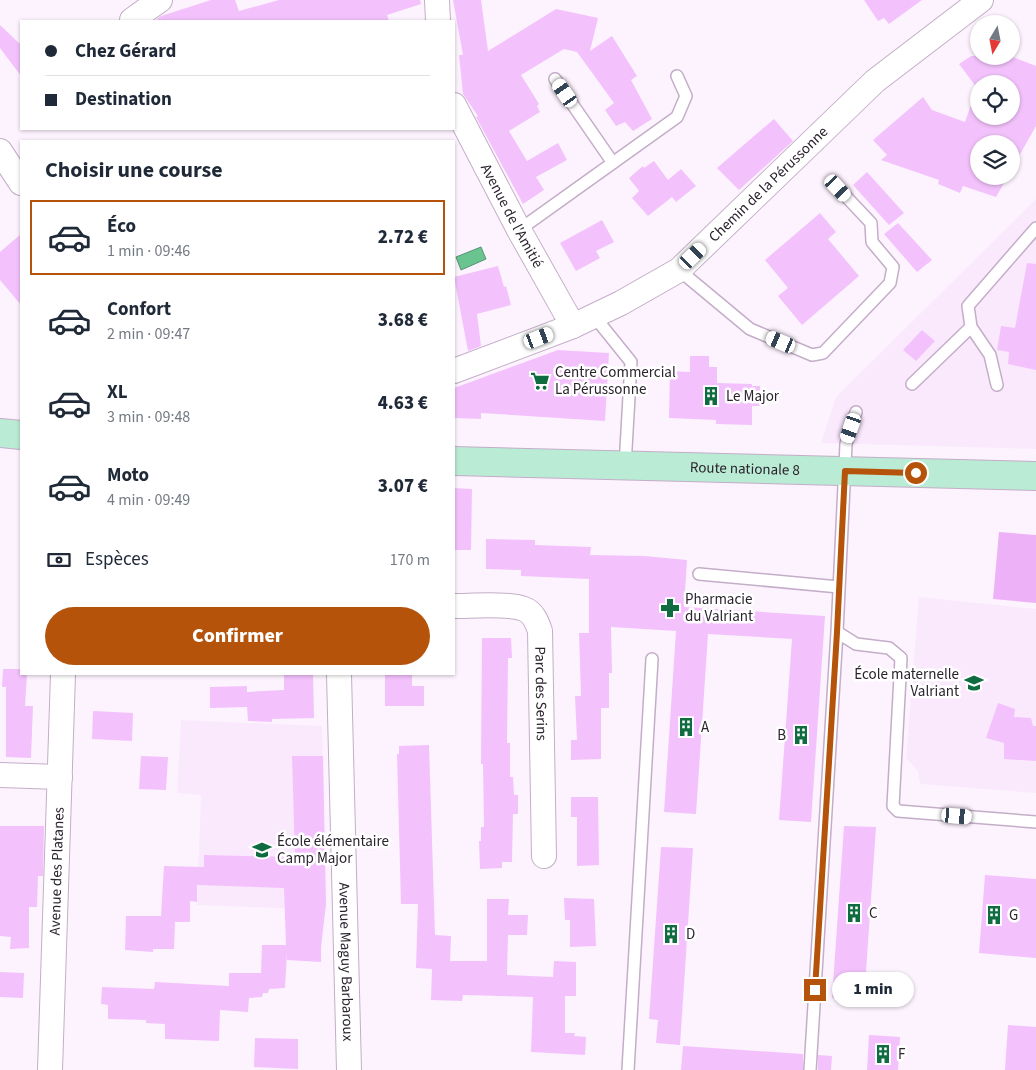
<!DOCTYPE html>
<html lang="fr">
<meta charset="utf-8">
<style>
:root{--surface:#fff;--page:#f6f6f7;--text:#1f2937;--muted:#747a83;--line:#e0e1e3;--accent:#b45309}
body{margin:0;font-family:"Source Sans 3",sans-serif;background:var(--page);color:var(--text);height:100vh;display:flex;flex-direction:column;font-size:19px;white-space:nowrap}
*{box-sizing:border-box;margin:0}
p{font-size:16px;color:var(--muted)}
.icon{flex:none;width:28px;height:28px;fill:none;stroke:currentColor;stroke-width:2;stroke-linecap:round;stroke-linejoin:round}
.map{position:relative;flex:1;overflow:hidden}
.details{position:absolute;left:20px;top:140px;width:435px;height:535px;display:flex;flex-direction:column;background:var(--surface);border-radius:0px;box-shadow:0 1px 4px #0004}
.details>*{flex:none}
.banner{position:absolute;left:20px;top:20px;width:435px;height:110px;border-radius:0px;box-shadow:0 1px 4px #0004;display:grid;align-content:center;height:110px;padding:0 25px;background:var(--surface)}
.needle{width:32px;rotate:190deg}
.tools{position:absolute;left:970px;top:15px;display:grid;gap:10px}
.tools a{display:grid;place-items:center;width:50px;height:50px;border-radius:50%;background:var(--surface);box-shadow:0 1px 4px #0004;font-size:25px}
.end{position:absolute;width:22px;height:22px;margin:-11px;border:6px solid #b45309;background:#fff;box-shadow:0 0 0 2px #fff}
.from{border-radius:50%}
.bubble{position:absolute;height:35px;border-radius:18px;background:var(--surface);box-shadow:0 1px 4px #0004;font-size:16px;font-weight:800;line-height:35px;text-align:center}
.car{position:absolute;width:15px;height:30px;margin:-15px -8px;border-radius:6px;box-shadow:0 0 4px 1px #0007;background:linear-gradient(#fff 24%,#345 0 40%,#fff 0 76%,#345 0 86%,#fff 0)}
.banner b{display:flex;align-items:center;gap:18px;height:48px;font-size:19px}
.banner b+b{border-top:1px solid var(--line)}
.banner i{width:12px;height:12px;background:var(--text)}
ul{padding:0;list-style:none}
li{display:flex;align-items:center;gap:15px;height:75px;margin:0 10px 8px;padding:0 15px;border:2px solid transparent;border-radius:0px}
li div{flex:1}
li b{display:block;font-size:19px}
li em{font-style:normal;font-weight:800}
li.current{border-color:var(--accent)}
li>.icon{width:45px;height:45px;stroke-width:1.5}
h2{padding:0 25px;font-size:22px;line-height:60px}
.pay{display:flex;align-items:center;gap:12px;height:55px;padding:0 25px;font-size:19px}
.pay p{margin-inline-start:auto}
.action{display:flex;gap:10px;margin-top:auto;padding:10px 25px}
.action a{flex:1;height:58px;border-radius:30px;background:var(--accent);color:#fff;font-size:20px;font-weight:800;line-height:58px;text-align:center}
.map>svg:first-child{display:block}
</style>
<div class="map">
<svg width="1036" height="1070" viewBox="0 0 1036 1070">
<rect width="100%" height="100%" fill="#fdf3fe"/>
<!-- built -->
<path fill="#fae9fd" d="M 1036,199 L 1036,449 L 821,443 L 836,397 Z
M 919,597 L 1036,609 L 1036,793 L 920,784 L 918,771 L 906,758 Z
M 181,720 L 322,726 L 326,908 L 277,908 L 197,905 L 201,795 L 177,793 Z"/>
<!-- green -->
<path fill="#edb1f8" d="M 999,532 L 1036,535 L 1036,603 L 993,599 Z"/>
<!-- water -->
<path fill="#69c48f" stroke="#569472" d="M 481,247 L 486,259 L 461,270 L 456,257 Z"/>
<!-- building -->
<path fill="#f3c2fc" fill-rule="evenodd" d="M 211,0 L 235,0 L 239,11 L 279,0 L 420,0 L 421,4 L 387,15 L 389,21 L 158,21 L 157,19 L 161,16 Z
M 453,0 L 481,0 L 488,51 L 556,9 L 598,18 L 590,51 L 612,36 L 637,76 L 631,80 L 652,119 L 633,131 L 625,122 L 616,126 L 605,110 L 614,103 L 577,52 L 564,49 L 521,75 L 539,104 L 537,106 L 540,112 L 509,131 L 527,161 L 558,143 L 567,160 L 536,177 L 544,190 L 523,204 L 476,117 L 478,116 L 463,94 L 459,55 L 463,55 Z
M 864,0 L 922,0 L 889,24 L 884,18 L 878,21 Z
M 0,25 L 21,45 L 21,76 L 0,48 Z
M 971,56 L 1010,56 L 1036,66 L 1036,126 L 1011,170 L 1011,144 L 979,144 L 979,176 L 1008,176 L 996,197 L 963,186 L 960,193 L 938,184 L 939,180 L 881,160 L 887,155 L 873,140 L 923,97 L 932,110 L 965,122 L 977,88 L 959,64 ZM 979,84 L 1011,84 L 1011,116 L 979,116 Z
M 774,119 L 793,141 L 739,190 L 717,168 Z
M 654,161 L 668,180 L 681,169 L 696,186 L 676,202 L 672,197 L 648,216 L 632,198 L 639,191 L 629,178 L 643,166 L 644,168 Z
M 867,172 L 904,213 L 889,225 L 853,185 Z
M 820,213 L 836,232 L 828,239 L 859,276 L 802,325 L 778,296 L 788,288 L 765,260 Z
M 602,220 L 614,242 L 596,251 L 600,258 L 576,271 L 560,243 Z
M 898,223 L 932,260 L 917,272 L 884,234 Z
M 21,234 L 21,305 L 0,280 L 0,252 Z
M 1027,263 L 1036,264 L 1036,370 L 1008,364 L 1009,352 L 997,350 L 1001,326 L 1015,328 Z
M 498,266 L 504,287 L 506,286 L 511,305 L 477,314 L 481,346 L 468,351 L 454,277 Z
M 922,330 L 935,341 L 916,361 L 903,350 Z
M 558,350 L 609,353 L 605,421 L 481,413 L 481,419 L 454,418 L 454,388 Z
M 690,356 L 709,356 L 709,367 L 717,367 L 717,383 L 752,384 L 752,386 L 760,386 L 760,406 L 752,406 L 752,425 L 716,424 L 716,420 L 669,418 L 670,371 L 690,372 Z
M 454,488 L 472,489 L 471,550 L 454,550 Z
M 486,539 L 535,540 L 535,545 L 591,547 L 590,555 L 644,556 L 687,560 L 684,607 L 825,616 L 811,822 L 779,820 L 792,639 L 708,634 L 696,814 L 664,812 L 676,631 L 611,627 L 612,673 L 609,673 L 609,708 L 601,708 L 601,759 L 571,760 L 571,740 L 577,740 L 575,696 L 581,696 L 579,633 L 589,633 L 589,579 L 521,576 L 521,570 L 486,569 Z
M 482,638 L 511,638 L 512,658 L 508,658 L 507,743 L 510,743 L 510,777 L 513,777 L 514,795 L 518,795 L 518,814 L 513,814 L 512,862 L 502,862 L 502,868 L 480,869 L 479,841 L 481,841 L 481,827 L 484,827 L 483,764 L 481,764 Z
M 3,669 L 21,669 L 21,674 L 27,674 L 25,706 L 33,706 L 31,758 L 6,757 L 6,687 L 2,687 Z
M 284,674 L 313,674 L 314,718 L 272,719 L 272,722 L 248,721 L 247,707 L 210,708 L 210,687 L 247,686 L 247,692 L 284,690 Z
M 385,674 L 412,674 L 412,686 L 424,686 L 424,706 L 385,706 Z
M 998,703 L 1015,709 L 1014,717 L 1031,718 L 1033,726 L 1036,726 L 1036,761 L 1004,759 L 1004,743 L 986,738 Z
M 93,711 L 133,713 L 132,741 L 92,739 Z
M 429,745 L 435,935 L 451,936 L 450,961 L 487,961 L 487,899 L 509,899 L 508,915 L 528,915 L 527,935 L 508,935 L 507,975 L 553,977 L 554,961 L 576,962 L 576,996 L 565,996 L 565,1033 L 575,1033 L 574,1036 L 586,1037 L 585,1055 L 531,1052 L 533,997 L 463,995 L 462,1001 L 431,1000 L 432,969 L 416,968 L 418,904 L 401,904 L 397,754 L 399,754 L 399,746 Z
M 141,756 L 168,757 L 166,790 L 139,789 Z
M 292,756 L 323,756 L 326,904 L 321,947 L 321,962 L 287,960 L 287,953 L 285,988 L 269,989 L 268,993 L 263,993 L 262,997 L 249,998 L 248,1012 L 220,1010 L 219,1041 L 165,1039 L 165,1024 L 146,1023 L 146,1020 L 108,1019 L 108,1005 L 101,1004 L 102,987 L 154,989 L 155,982 L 229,986 L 229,973 L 261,973 L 262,945 L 286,945 L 284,888 L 197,885 L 197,902 L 190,901 L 190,922 L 175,922 L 174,949 L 153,949 L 153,952 L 125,950 L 126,916 L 161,916 L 164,866 L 204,867 L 204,855 L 295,857 Z
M 571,797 L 598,797 L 599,865 L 577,866 L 577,817 L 571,817 Z
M 0,826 L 44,826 L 43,876 L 38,876 L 37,907 L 29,907 L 29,948 L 10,949 L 11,937 L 0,936 Z
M 844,826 L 876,827 L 864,1000 L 832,998 Z
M 661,847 L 693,848 L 680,1045 L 656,1043 L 658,1020 L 649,1019 Z
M 985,875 L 1036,879 L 1036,958 L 979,953 Z
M 564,898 L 594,899 L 596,946 L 570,947 L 570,920 L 565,920 Z
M 0,972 L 24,973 L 23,998 L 0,997 Z
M 1008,1025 L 1036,1027 L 1036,1070 L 1005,1070 Z
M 869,1035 L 900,1037 L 898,1070 L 867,1070 Z
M 255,1038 L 298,1039 L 298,1069 L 254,1067 Z
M 683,1046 L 803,1054 L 803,1070 L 681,1070 Z
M 818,1055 L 832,1056 L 831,1070 L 818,1070 Z"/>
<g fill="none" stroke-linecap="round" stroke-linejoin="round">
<!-- service casing -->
<g stroke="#c4adc8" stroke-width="14">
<path id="service" d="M 555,79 L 613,163
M 519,230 L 677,117 L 686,96 L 677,76
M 679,270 L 750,329 L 812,355 L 823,353 L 890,283 L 893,267 L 872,242 L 871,223 L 838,188
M 594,316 L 631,362 L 625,466
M 971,327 L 990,355 L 997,385
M 912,384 L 971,327 L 968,306 L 1036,228
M 699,574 L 839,587
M 837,632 L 856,644 L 889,648 L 901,658 L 893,806 L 898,811 L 1036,822
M 628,1070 L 652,659
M 810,1070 L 837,632 L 846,444 L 856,412"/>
</g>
<!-- minor casing -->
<g stroke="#c4adc8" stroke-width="26">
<g id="minor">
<path d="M 437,0 L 438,21"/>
<path d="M 132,21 L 132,20 L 160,0"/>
<path id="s1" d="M 454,105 L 519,230 L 573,326"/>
<path d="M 0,151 L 21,183"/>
<path id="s2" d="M 454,371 L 573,326 L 621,303 L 679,270 L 875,81 L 981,0"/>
<path id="s3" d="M 454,606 C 471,606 509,603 524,609 C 533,612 537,622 540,631 L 544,856"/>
<path id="s4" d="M 339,674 L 349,1070"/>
<path d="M 0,775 L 60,777"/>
<path id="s5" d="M 50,1070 L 63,674"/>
</g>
</g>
<!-- secondary casing -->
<g stroke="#c4adc8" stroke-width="30">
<g id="secondary">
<path d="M 0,433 L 21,435"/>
<path id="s6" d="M 454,461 L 1036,476"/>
</g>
</g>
<!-- service -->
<use href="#service" stroke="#fff" stroke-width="11"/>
<!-- minor -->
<use href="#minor" stroke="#fff" stroke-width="24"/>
<!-- secondary -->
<use href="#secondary" stroke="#baebd5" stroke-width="28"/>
</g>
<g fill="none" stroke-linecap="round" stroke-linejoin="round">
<!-- route -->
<path stroke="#b45309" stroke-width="6" d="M 815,990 L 837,632 L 845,471 L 916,473"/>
</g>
<!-- icons -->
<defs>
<g id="supermarket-bare" transform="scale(1.5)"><path d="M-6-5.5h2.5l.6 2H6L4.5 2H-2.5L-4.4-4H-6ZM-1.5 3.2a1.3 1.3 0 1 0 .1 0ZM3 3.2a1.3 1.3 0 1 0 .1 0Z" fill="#0e6c40" stroke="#fff" stroke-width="2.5" paint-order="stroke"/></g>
<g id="building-bare" transform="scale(1.5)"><path d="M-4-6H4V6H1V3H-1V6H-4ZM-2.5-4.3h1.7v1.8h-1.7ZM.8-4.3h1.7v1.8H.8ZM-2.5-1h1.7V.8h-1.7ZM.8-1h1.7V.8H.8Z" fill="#0e6c40" stroke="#fff" stroke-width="2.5" paint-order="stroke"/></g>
<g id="pharmacy-bare" transform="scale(1.5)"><path d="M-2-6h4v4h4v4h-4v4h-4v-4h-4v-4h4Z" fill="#0e6c40" stroke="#fff" stroke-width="2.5" paint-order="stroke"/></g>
<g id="school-bare" transform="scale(1.5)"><path d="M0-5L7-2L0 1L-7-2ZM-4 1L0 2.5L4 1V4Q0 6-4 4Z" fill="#0e6c40" stroke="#fff" stroke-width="2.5" paint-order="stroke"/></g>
</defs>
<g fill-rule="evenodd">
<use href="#supermarket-bare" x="540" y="381"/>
<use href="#building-bare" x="711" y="396"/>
<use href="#pharmacy-bare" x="670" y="608"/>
<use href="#school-bare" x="974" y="683"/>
<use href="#building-bare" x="686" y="727"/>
<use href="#building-bare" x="801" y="735"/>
<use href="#school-bare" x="262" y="850"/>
<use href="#building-bare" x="854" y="913"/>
<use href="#building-bare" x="994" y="915"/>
<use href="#building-bare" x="671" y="934"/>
<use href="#building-bare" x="883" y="1054"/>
</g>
<g text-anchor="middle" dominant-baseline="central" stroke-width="5" stroke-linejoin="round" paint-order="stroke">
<!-- street labels -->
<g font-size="15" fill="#2b232d" stroke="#fff">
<text stroke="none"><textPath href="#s2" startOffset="371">Chemin de la Pérussonne</textPath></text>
<text stroke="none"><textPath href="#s1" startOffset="125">Avenue de l'Amitié</textPath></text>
<text stroke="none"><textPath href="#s6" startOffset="291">Route nationale 8</textPath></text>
<text stroke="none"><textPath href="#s3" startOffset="161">Parc des Serins</textPath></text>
<text stroke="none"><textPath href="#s5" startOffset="199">Avenue des Platanes</textPath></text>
<text stroke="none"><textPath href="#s4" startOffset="288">Avenue Maguy Barbaroux</textPath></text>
</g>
<!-- poi labels -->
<g font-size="15" fill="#2b232d" stroke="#fff" text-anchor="start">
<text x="555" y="372">Centre Commercial<tspan x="555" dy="17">La Pérussonne</tspan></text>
<text x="726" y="396">Le Major</text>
<text x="685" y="599">Pharmacie<tspan x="685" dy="17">du Valriant</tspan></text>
<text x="959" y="674" text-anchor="end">École maternelle<tspan x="959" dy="17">Valriant</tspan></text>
<text x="701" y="727">A</text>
<text x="786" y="735" text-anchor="end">B</text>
<text x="277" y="841">École élémentaire<tspan x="277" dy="17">Camp Major</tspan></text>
<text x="869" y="913">C</text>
<text x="1009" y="915">G</text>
<text x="686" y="934">D</text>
<text x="898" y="1054">F</text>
</g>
</g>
</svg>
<div class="tools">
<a><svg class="needle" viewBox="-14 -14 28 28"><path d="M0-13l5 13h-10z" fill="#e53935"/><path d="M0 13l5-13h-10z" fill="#747a83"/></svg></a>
<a><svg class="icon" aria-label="locate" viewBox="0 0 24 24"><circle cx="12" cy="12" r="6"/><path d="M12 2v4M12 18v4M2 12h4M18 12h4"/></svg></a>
<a><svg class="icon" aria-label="layers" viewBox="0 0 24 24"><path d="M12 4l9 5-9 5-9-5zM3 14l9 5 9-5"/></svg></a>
</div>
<i class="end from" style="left:916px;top:473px"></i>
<i class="end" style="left:815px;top:990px"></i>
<div class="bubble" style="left:832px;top:972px;width:82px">1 min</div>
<i class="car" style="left:565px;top:93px;rotate:325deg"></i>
<i class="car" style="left:838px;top:188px;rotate:137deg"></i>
<i class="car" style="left:693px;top:256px;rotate:46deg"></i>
<i class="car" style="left:539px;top:338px;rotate:69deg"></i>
<i class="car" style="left:781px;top:342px;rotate:293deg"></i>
<i class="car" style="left:851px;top:428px;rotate:199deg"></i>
<i class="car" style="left:957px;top:816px;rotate:95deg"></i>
<div class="banner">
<b><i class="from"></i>Chez Gérard</b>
<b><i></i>Destination</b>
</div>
<section class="details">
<h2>Choisir une course</h2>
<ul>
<li class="current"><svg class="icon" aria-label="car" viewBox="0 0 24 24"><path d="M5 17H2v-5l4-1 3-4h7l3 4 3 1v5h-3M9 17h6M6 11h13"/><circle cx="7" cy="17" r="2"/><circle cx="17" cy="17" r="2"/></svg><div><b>Éco</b><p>1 min · 09:46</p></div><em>2.72 €</em></li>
<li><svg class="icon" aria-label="car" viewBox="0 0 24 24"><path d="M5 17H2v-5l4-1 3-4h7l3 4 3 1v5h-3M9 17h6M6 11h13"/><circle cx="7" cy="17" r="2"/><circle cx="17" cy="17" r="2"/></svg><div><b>Confort</b><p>2 min · 09:47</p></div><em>3.68 €</em></li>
<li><svg class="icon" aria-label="car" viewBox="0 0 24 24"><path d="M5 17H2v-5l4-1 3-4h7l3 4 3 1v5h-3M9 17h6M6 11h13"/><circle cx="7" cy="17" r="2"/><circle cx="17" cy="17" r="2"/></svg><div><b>XL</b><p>3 min · 09:48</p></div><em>4.63 €</em></li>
<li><svg class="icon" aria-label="car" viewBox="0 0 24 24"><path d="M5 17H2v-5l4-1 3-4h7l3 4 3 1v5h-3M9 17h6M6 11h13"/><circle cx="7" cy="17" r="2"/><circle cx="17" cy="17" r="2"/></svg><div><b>Moto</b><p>4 min · 09:49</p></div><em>3.07 €</em></li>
</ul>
<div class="pay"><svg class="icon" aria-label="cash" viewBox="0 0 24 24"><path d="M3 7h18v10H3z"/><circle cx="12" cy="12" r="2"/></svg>Espèces<p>170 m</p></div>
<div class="action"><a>Confirmer</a></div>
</section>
</div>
